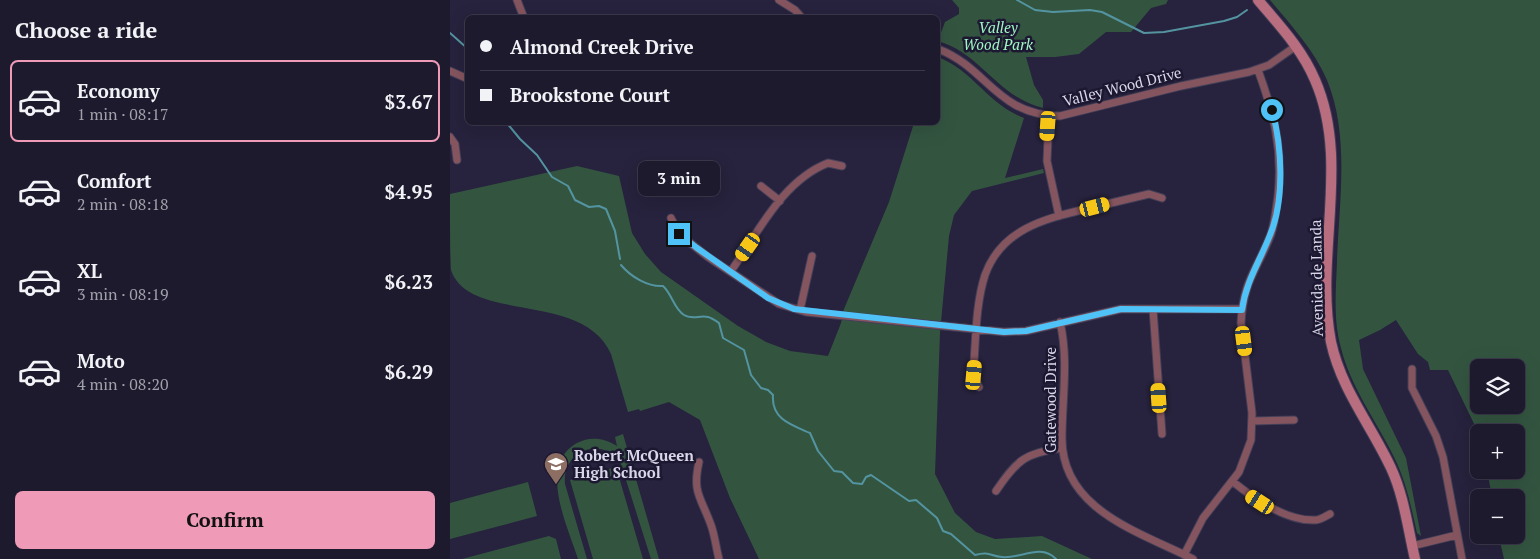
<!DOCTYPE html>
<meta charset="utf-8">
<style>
:root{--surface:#1d1a2e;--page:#2a273a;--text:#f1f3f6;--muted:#a0a1aa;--line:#3b384a;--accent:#ef9ab7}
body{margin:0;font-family:"PT Serif",serif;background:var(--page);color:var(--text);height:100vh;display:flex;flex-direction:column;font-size:19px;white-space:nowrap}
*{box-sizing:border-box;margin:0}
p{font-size:16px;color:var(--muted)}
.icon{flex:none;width:28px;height:28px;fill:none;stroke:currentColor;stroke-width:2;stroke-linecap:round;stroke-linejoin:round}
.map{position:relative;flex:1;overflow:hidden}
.drawer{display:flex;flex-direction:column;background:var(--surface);width:450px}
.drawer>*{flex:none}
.hud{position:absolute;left:15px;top:15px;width:475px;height:110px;border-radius:8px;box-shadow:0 5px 20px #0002,0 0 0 1px var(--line);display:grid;align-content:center;height:110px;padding:0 15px;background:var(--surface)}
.fabs{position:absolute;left:1020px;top:359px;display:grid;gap:10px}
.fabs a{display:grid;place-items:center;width:55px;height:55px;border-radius:8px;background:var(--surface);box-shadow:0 5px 20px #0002,0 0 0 1px var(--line);font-size:25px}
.end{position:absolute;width:22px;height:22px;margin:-11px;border:6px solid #4fc3f7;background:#111;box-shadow:0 0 0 2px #111}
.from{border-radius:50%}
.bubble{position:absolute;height:35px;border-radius:8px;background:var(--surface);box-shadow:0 5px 20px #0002,0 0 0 1px var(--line);font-size:16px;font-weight:700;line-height:35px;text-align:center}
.car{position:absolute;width:15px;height:30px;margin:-15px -8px;border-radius:6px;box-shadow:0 0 4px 1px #0007;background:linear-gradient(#f5c518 24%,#345 0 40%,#f5c518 0 76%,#345 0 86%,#f5c518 0)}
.hud b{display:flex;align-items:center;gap:18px;height:48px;font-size:19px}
.hud b+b{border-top:1px solid var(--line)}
.hud i{width:12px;height:12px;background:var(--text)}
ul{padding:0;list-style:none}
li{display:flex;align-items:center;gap:15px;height:82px;margin:0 10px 8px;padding:0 5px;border:2px solid transparent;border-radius:8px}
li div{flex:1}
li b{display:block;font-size:19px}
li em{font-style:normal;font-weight:700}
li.current{border-color:var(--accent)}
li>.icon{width:45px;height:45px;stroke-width:1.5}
h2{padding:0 15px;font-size:22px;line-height:60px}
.action{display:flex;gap:10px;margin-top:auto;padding:10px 15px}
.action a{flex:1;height:58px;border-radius:8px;background:var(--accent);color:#111;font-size:20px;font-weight:700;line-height:58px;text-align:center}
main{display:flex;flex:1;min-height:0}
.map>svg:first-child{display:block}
</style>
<main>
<section class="drawer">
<h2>Choose a ride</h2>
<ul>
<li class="current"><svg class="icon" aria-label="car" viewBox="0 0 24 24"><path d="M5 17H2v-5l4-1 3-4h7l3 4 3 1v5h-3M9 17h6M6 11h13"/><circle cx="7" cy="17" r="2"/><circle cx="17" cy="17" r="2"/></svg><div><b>Economy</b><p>1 min · 08:17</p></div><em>$3.67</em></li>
<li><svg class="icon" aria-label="car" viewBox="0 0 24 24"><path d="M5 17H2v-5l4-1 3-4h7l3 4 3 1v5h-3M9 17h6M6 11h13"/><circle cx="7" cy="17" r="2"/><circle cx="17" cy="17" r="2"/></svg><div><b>Comfort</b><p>2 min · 08:18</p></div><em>$4.95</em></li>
<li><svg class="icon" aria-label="car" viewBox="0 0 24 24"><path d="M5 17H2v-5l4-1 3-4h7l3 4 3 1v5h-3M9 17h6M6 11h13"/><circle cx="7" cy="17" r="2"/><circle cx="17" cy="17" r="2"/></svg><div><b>XL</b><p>3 min · 08:19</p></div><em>$6.23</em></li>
<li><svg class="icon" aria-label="car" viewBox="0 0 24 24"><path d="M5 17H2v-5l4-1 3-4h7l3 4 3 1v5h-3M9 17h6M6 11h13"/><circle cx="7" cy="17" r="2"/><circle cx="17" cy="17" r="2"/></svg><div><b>Moto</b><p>4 min · 08:20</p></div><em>$6.29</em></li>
</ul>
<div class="action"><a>Confirm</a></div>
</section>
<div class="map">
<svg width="1090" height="559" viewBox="0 0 1090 559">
<rect width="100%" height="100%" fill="#27223d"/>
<!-- green -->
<path fill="#335540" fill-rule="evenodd" d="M 502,0 L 718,0 L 716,4 L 701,8 L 681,32 L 656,32 L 629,54 L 605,57 L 576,57 L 584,85 L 593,100 L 593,108 C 546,96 532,54 488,41 L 495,22 L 509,14 L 509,8 Z
M 820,0 L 1090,0 L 1090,559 L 1054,559 L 1049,537 L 1048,535 L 1066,535 L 1066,498 L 1042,497 L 1037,470 L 1066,470 L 1066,432 L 1029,434 L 998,370 L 980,370 L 978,362 L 968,354 L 946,320 L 930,330 L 909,340 L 913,369 L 956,458 L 971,536 L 967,533 C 961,506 956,481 944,457 C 926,420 901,388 891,348 C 883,320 886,290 887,261 C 889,202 900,136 877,80 C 864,50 841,25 820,0 ZM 1029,368 L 1066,368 L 1066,405 L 1029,405 Z
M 488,57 C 524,71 536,103 574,118 L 555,178 L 593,169 L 594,173 L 522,191 L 504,215 L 499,236 L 490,333 L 485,474 L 505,513 L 526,532 L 545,539 L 592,536 L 642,559 L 309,559 L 280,498 L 250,420 L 219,402 L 190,411 L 189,409 L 178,412 L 161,354 C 133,290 19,324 1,270 C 0,258 0,210 0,194 L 127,166 L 169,176 L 182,233 L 195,254 L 211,272 L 288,326 L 316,342 L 340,351 L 378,356 L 391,323 L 394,309 L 439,202 L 464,123 L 488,122 Z
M 173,434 L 209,559 L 201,559 L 170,461 C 150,436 112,451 115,484 L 137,559 L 128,559 C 118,527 87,465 127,443 C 140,436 155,438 167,446 L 165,437 Z
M 166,467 L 193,559 L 143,559 L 120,480 Z
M 78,482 L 87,516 L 0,539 L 0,503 Z
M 99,536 L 106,539 L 111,559 L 12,559 Z"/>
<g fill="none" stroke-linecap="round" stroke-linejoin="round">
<!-- stream -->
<path stroke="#5494a1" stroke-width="2" d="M 567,0 L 585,10 L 603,12 L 640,10 L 652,12 L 694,33 L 714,32 L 774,21 L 787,17 L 797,10
M 0,33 L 18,49
M 56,122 L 70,139 L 87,155 L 102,177 L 118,186 L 125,200 L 139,207 L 149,206 L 156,209 L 165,231 L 170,259
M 171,265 C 181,277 198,287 213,286 C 222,294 224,309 234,315 C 242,320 250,315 258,317 C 262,318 266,321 269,323 L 273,338 L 294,350 L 301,375 L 311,388 L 318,390 L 323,395 C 321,419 341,425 360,433 L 368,451 L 384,471 L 392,472 L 403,483 L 412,484 L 416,477 L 421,475 L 459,501 L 466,500 L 487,518 L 493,531 L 501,534 L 525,555 C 540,551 540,556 552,557 C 571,559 590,543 606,559"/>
<!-- street casing -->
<g stroke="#433f58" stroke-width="9">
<path id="street" d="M 67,0 L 74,18
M 329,0 L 345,10 L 352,18
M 488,49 C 538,68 546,115 610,116 L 731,86 L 799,72 L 819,65 L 846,46
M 0,71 L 18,79
M 599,116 L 597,161 L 609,216
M 0,137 L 5,144 L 7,160
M 311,186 L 330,201
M 221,218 L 229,234 L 258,257 L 329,304 L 356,312 L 554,332 L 576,331 L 671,309 L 792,309
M 281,271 C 308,233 332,181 378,163 L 392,166
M 703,309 L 712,434
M 350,310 L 362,256
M 610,322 C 619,360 612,399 612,437 C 611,510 690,532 743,559
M 962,369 L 962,388 L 986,436 L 993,457 L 1012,559
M 529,387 L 523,375 C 526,343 525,306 535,275 C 551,230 593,219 636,209 C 657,204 678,199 699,194 L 712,198
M 803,421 L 844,420
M 249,462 C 242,493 251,497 261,525 C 265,536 266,548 269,559
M 782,481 C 803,498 837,522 866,520 C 870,520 876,516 880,514
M 546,491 C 567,460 575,453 612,448
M 962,546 L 1007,535
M 734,555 L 753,518 L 789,472 L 801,440 L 802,413 L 791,323 C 793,281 807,270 821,234 C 825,222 826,209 828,196 C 833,149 824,114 808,70"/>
</g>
<!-- secondary casing -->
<g stroke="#433f58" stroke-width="12">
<path id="secondary" d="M 808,0 C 829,25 852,49 865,80 C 901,162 864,256 881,342 C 891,389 921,425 941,468 C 954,496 958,529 965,559"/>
</g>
<!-- street -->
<use href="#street" stroke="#85555f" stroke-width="7"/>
<!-- secondary -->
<use href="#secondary" stroke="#b96e7f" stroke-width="10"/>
</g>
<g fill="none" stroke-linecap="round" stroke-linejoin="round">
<!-- route -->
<path stroke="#4fc3f7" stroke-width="6" d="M 229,234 L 247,248 L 318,298 L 344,309 L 554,332 L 576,331 L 671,309 L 792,310 C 796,281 810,261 820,235 C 835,199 832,146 822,110"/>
</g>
<!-- icons -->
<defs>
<g id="school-pin" transform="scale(1.25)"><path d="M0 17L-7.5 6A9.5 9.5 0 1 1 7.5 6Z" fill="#8d6e63" stroke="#1d1832"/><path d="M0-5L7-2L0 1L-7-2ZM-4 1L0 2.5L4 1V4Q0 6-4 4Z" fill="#fff"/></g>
</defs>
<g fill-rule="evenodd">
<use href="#school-pin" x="106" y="464"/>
</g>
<g text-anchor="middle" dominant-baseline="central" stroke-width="5" stroke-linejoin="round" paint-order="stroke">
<!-- park labels -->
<g font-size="15" font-style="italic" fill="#9ff7c2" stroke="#1d1832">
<text x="548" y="27">Valley<tspan x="548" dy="17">Wood Park</tspan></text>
</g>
<!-- street labels -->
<g font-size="15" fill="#d8d6e8" stroke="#1d1832">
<text transform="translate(672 86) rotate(-14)">Valley Wood Drive</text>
<text transform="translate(866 278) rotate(-91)">Avenida de Landa</text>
<text transform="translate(600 400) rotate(-90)">Gatewood Drive</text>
</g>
<!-- poi labels -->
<g font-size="15" font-weight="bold" fill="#d8d6e8" stroke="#1d1832" text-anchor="start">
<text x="124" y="455">Robert McQueen<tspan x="124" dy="17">High School</tspan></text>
</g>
</g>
</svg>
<div class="fabs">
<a><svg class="icon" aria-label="layers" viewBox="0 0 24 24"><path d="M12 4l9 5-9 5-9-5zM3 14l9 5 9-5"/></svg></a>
<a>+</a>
<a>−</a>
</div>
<i class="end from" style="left:822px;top:110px"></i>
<i class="end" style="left:229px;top:234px"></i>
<div class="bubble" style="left:188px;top:161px;width:82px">3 min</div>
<i class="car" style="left:598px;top:126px;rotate:184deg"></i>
<i class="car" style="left:645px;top:207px;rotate:76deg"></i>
<i class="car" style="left:298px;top:247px;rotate:215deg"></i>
<i class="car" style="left:794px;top:341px;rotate:173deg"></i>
<i class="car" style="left:524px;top:375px;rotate:5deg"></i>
<i class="car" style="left:709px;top:398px;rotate:356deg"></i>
<i class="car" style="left:810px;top:502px;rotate:303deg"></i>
<div class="hud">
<b><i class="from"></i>Almond Creek Drive</b>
<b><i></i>Brookstone Court</b>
</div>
</div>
</main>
